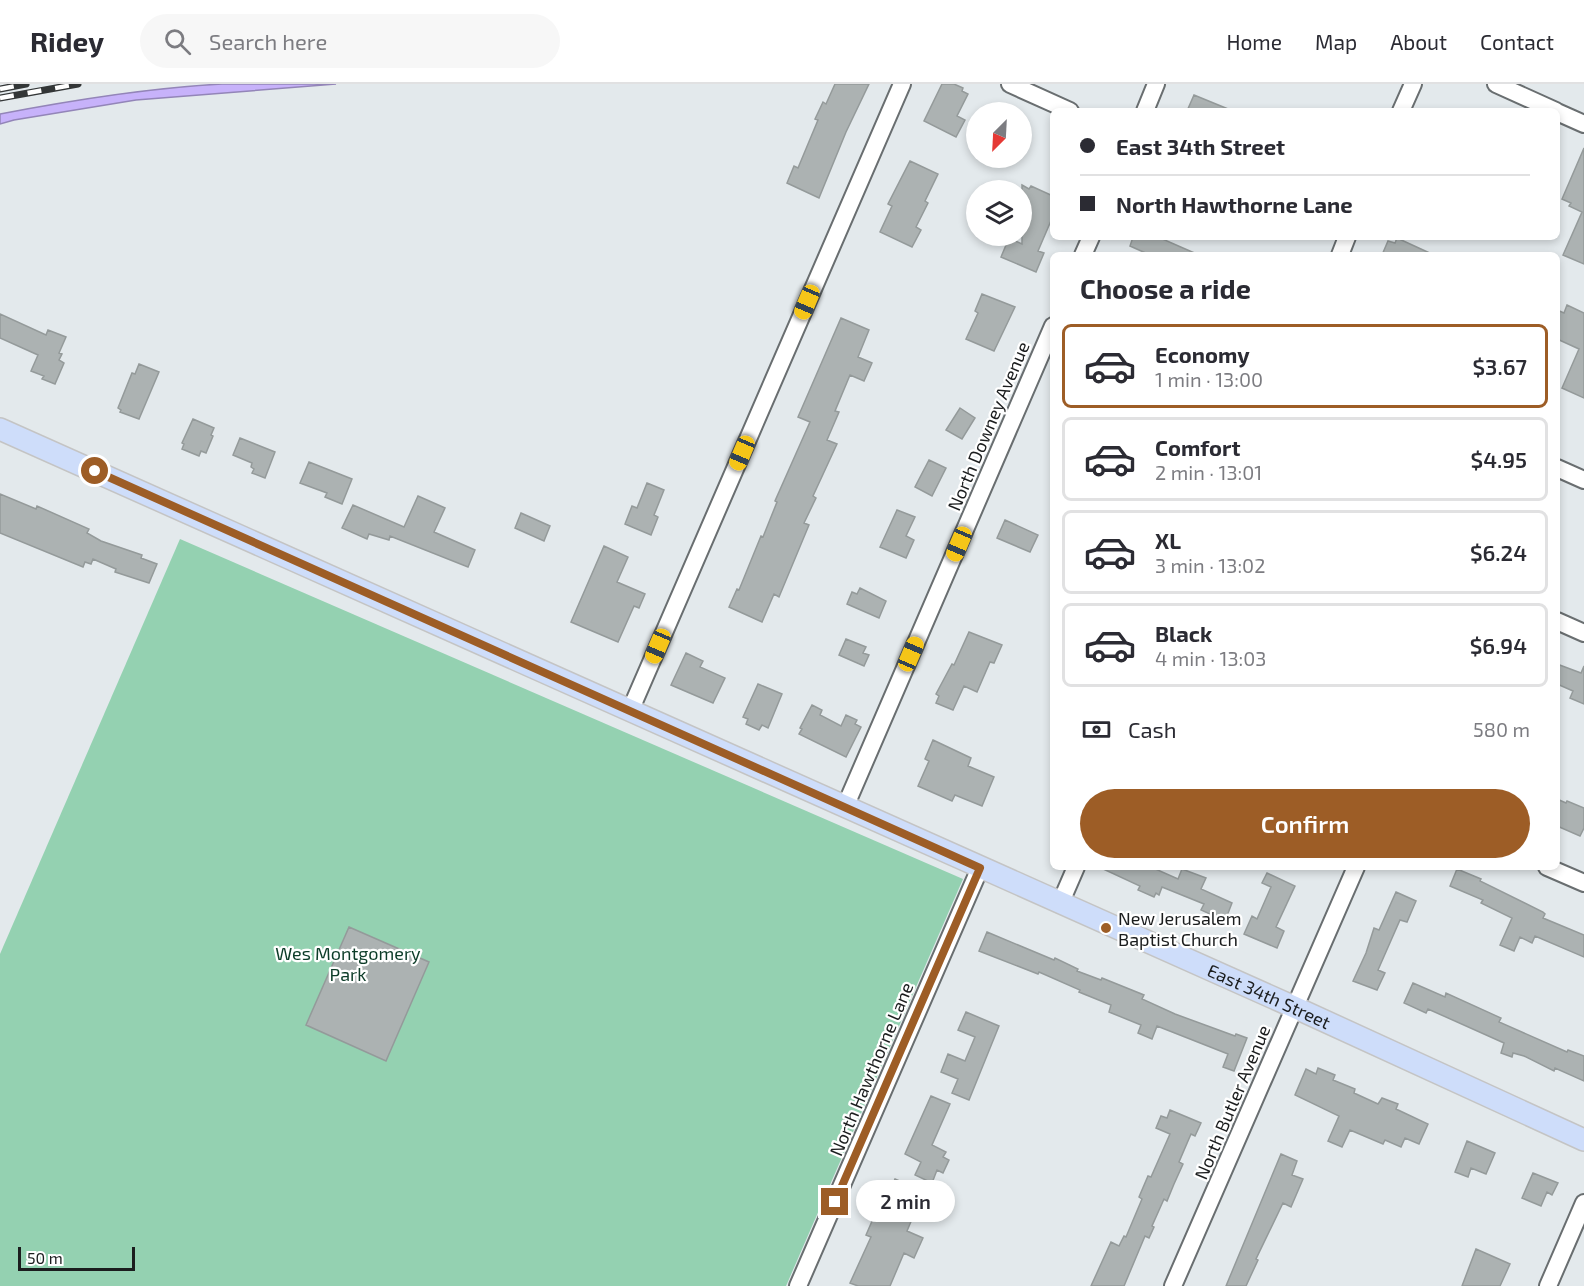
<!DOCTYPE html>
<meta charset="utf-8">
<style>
:root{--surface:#fff;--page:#f7f7f7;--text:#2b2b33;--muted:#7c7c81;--line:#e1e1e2;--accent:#9d5d26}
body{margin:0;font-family:"Exo 2",sans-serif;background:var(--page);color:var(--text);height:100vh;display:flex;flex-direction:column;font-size:22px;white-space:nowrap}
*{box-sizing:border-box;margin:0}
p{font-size:20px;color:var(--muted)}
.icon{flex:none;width:33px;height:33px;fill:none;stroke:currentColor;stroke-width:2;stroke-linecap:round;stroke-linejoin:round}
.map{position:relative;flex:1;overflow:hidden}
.side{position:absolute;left:1050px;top:168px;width:510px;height:618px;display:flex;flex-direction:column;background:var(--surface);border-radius:9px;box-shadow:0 3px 9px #0003}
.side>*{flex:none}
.top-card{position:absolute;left:1050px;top:24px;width:510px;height:132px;border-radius:9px;box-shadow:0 3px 9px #0003;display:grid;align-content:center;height:132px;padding:0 30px;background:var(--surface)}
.needle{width:39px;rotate:204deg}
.controls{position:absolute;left:966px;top:18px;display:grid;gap:12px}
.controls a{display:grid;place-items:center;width:66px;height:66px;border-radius:50%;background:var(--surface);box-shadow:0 3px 9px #0003;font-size:30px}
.scale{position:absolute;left:18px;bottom:15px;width:117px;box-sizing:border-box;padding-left:6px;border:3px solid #1b1d1e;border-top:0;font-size:16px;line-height:21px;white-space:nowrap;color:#1b1d1e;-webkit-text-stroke:4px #fff;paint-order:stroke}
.end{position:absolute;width:27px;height:27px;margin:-14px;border:8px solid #9d5d26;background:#fff;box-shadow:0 0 0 3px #fff}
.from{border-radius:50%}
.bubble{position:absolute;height:42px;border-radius:21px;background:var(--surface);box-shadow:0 3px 9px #0003;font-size:20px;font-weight:600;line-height:42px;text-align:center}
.car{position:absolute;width:18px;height:36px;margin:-18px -9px;border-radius:8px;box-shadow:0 0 4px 2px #0007;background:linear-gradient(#f5c518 24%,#345 0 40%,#f5c518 0 76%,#345 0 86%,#f5c518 0)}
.top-card b{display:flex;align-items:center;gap:21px;height:57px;font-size:22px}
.top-card b+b{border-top:2px solid var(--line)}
.top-card i{width:15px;height:15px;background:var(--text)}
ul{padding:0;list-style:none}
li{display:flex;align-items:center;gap:18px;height:84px;margin:0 12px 9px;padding:0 18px;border:3px solid var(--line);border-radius:9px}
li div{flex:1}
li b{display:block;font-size:22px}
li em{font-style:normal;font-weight:600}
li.on{border-color:var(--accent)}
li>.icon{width:54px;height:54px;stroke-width:1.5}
h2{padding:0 30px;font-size:27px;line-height:72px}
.pay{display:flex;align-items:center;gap:15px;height:66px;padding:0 30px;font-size:22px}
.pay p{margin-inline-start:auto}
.cta{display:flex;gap:12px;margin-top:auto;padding:12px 30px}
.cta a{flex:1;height:69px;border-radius:36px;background:var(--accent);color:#fff;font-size:24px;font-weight:600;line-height:69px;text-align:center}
header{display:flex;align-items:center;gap:36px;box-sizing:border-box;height:84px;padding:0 30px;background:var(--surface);border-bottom:2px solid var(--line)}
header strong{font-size:28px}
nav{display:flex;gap:33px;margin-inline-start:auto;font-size:21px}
.search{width:420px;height:54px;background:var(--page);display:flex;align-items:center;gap:15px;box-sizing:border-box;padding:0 21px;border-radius:33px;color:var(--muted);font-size:22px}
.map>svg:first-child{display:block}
</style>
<header>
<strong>Ridey</strong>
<div class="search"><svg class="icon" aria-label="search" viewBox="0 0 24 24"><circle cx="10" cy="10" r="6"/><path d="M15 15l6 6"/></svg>Search here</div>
<nav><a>Home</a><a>Map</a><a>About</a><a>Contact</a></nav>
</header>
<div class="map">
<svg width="1584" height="1202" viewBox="0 0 1584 1202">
<rect width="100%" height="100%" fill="#e3e9ec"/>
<!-- green -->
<path fill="#94d1b1" d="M 180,455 L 963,795 L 786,1202 L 0,1202 L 0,870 Z"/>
<!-- water -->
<path fill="#c7b2fa" stroke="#9385b8" stroke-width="1.5" d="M 222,0 L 336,0 L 136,16 L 14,36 L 0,40 L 0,30 C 73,16 147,4 222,0 Z"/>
<!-- building -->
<path fill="#acb2b2" stroke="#949a9a" stroke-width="1.5" d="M 835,0 L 869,0 L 846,48 L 819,114 L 787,99 L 794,82 L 798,84 L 818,36 L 815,35 L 823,18 L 826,20 Z
M 942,0 L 954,0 L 963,4 L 962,7 L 968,10 L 957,32 L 965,36 L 956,53 L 924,37 Z
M 1194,11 L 1233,27 L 1187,27 Z
M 1584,64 L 1584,180 L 1563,171 L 1582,128 L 1569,122 L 1571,119 L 1562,115 Z
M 910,77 L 938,90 L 925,117 L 928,119 L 916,143 L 921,146 L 912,163 L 880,148 L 892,122 L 888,120 Z
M 1022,101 L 1029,105 L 1031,102 L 1053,112 L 1053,132 L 1038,167 L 1044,169 L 1036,188 L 1001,173 L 1009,154 L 1022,160 Z
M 1133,153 L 1158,153 L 1199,171 L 1150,171 L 1130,162 Z
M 1397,154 L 1434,171 L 1382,171 L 1388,157 L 1395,159 Z
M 982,210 L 1015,223 L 994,267 L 966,255 L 978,229 L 975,227 Z
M 1567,221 L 1584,229 L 1584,314 L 1562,304 L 1579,265 L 1557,255 L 1557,226 L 1564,229 Z
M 0,230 L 46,251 L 48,246 L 66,253 L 59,269 L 62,270 L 59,276 L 64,279 L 55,300 L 42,295 L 44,292 L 31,287 L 38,271 L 0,254 Z
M 841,234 L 869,246 L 858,273 L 872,279 L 864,297 L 850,291 L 835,327 L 839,328 L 827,356 L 837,360 L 813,412 L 816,414 L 804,439 L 809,441 L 779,513 L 774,510 L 762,538 L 729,523 L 737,505 L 739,506 L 761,452 L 763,453 L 777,418 L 775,417 L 810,338 L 798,333 Z
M 139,280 L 159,288 L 139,335 L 120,328 L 121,326 L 118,324 L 132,289 L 135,290 Z
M 960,324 L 975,334 L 962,355 L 946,346 Z
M 193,335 L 214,344 L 211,351 L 213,352 L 206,369 L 201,367 L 199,372 L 182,365 L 184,360 L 182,359 Z
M 240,354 L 275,368 L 265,394 L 252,389 L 254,385 L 251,383 L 252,379 L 233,371 Z
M 929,376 L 946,384 L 932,412 L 915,403 Z
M 309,378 L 352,395 L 342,420 L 325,413 L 327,409 L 300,399 Z
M 647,399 L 664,406 L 654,431 L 658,433 L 651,451 L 625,440 L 632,422 L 637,424 Z
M 0,410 L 36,425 L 37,422 L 89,445 L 87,449 L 101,457 L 142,471 L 141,474 L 157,480 L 149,499 L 115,488 L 116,485 L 93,475 L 91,480 L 85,478 L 83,483 L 0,449 Z
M 418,412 L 445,424 L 434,448 L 475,466 L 468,483 L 390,452 L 389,456 L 369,450 L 367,455 L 342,444 L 353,421 L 404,443 Z
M 897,426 L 915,433 L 906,452 L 914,456 L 906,474 L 880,463 Z
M 521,429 L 550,442 L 544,457 L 515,444 Z
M 1005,436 L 1038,451 L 1030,468 L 997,454 Z
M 604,462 L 628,473 L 617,498 L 645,510 L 639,524 L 634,522 L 618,558 L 571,538 Z
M 860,504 L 886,517 L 879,534 L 847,520 L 852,508 L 857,510 Z
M 969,548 L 1002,561 L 994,579 L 990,578 L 977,608 L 964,602 L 953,626 L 936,619 L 939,612 L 936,610 L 952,580 L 954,581 Z
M 846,555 L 866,563 L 863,569 L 869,571 L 864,582 L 839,571 Z
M 686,569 L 703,577 L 700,583 L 725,594 L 713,619 L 671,601 Z
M 1557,580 L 1581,589 L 1584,582 L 1584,620 L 1570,614 L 1573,607 L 1557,600 Z
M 758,600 L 782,610 L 768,644 L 762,641 L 759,646 L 746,640 L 748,635 L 743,633 Z
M 812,621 L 822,626 L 820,631 L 841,642 L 846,631 L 857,636 L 855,640 L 861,643 L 846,673 L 799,650 L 802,645 L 800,644 Z
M 933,656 L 971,674 L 968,682 L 994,693 L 982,722 L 955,711 L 952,717 L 918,702 L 929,677 L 925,675 Z
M 1557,715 L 1566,719 L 1567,717 L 1584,724 L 1584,744 L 1580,752 L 1557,742 Z
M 1099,783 L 1151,783 L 1178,795 L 1182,785 L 1206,794 L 1201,805 L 1232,819 L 1225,837 L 1201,826 L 1204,820 L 1162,803 L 1159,811 L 1156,809 L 1154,813 L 1138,806 L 1140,802 Z
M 1457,785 L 1481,795 L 1480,797 L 1543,828 L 1545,830 L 1543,834 L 1584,851 L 1584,873 L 1535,852 L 1532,859 L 1520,853 L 1514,867 L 1500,861 L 1512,834 L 1481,819 L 1483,816 L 1450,802 Z
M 1267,789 L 1295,802 L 1276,843 L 1284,847 L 1277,864 L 1244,850 L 1252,832 L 1257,835 L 1271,803 L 1262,799 Z
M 1396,808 L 1416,817 L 1407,838 L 1400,836 L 1378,886 L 1385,889 L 1377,906 L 1353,897 L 1366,869 L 1374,844 L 1379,846 Z
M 349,843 L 429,878 L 386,977 L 306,941 Z
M 987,848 L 1054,876 L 1055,874 L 1078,885 L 1077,887 L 1101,896 L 1102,894 L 1144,911 L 1142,915 L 1175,930 L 1235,952 L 1236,950 L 1247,954 L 1234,987 L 1223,983 L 1228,970 L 1157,942 L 1152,955 L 1138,949 L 1141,941 L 1109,928 L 1111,921 L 1079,908 L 1080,906 L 1039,888 L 1038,890 L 979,867 Z
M 1413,899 L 1445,913 L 1446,909 L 1501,934 L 1499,938 L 1567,968 L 1568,966 L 1584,972 L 1584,997 L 1555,984 L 1554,987 L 1524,972 L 1513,969 L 1512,973 L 1501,969 L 1504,959 L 1428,925 L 1426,929 L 1404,919 Z
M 966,928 L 999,942 L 969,1016 L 952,1009 L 958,995 L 941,988 L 948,970 L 965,977 L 975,953 L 958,946 Z
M 1318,984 L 1335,991 L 1333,996 L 1355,1005 L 1354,1009 L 1378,1020 L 1382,1014 L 1398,1020 L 1396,1025 L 1428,1040 L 1419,1060 L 1405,1054 L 1401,1063 L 1385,1056 L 1383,1060 L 1350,1046 L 1342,1063 L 1328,1057 L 1339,1032 L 1295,1011 L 1306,985 L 1316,990 Z
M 931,1012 L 950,1020 L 932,1061 L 946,1068 L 943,1073 L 949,1076 L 943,1089 L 937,1086 L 932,1099 L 915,1091 L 921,1078 L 905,1070 Z
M 1170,1026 L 1201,1039 L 1195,1052 L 1191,1050 L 1179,1078 L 1183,1080 L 1174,1100 L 1167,1117 L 1164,1115 L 1152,1142 L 1154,1143 L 1149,1154 L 1145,1152 L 1124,1202 L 1091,1202 L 1111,1158 L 1119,1162 L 1124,1152 L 1126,1153 L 1142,1115 L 1139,1113 L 1148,1092 L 1151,1093 L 1170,1050 L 1156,1044 L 1161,1032 L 1167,1034 Z
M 1467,1057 L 1495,1069 L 1486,1090 L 1471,1084 L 1468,1093 L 1455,1088 Z
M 1281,1070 L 1297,1077 L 1292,1091 L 1303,1095 L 1291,1123 L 1283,1119 L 1256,1175 L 1258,1176 L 1246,1202 L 1226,1202 Z
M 1533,1089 L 1558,1099 L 1552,1111 L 1547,1108 L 1541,1122 L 1522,1114 Z
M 895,1095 L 913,1103 L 905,1123 L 915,1128 L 907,1147 L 923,1154 L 914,1174 L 904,1169 L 890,1202 L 858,1202 L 850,1199 L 871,1153 L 866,1151 L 873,1135 L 877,1136 Z
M 1476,1165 L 1510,1180 L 1500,1202 L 1462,1202 Z"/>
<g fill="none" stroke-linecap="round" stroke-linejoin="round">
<!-- minor casing -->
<g stroke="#696e70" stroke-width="20">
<path id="minor" d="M 1010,0 L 1070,27
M 1496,0 L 1556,27
M 1145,27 L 1156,0
M 1401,27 L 1413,0
M 1557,28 L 1584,40
M 1083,171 L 1091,153
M 1340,171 L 1347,153
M 1557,384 L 1584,396
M 1557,537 L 1584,549
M 630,627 L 902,0
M 845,723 L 1053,242
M 1547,783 L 1584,799
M 1060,820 L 1076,783
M 798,1202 L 980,784
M 1173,1202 L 1356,783
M 1548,1202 L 1584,1119"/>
</g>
<!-- major casing -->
<g stroke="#c4c4c4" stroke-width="24">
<g id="major">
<path id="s1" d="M 0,345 L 1294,923 L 1584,1056"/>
</g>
</g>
<!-- minor -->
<use href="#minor" stroke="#fff" stroke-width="16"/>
<!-- major -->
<use href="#major" stroke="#ceddfa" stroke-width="21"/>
<!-- rail casing -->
<g stroke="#333637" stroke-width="7">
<path id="rail" d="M 0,5 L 26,0
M 0,14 L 78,0"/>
</g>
<!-- rail -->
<use href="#rail" stroke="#fff" stroke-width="4.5" stroke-dasharray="14" stroke-linecap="butt"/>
</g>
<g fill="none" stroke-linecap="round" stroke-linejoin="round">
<!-- route -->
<path stroke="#9d5d26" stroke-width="8" d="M 95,387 L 980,784 L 835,1118"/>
</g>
<!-- markers -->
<circle fill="#9d5d26" stroke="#fff" stroke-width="2" cx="1106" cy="844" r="6"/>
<g text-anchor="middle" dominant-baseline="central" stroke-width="4.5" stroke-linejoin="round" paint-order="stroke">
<!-- street labels -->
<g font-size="18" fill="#1b1d1e" stroke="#fff">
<text transform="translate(988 342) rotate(-67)">North Downey Avenue</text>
<text stroke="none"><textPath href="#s1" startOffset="1390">East 34th Street</textPath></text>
<text transform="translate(871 985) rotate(-67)">North Hawthorne Lane</text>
<text transform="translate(1232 1018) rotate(-67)">North Butler Avenue</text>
</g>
<!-- poi labels -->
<g font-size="18" fill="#1b1d1e" stroke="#fff" text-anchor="start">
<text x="1118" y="834">New Jerusalem<tspan x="1118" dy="21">Baptist Church</tspan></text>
</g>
<!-- park labels -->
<g font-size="18" fill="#0c3c28" stroke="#fff">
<text x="348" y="869">Wes Montgomery<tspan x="348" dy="21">Park</tspan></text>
</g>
</g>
</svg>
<div class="controls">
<a><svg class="needle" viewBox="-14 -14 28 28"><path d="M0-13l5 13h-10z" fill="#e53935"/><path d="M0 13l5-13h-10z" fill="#7c7c81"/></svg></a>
<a><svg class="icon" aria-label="layers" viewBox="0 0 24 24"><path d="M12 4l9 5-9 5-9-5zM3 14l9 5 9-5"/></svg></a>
</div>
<div class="scale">50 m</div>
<i class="end from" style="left:95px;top:387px"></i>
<i class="end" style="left:835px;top:1118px"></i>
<div class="bubble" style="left:856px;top:1096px;width:99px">2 min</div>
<i class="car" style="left:807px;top:218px;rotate:203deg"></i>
<i class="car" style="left:742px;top:369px;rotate:203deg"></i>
<i class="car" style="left:959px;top:460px;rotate:203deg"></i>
<i class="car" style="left:658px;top:562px;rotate:203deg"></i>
<i class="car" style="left:911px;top:570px;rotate:23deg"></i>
<div class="top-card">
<b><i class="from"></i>East 34th Street</b>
<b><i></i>North Hawthorne Lane</b>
</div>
<section class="side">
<h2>Choose a ride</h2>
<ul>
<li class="on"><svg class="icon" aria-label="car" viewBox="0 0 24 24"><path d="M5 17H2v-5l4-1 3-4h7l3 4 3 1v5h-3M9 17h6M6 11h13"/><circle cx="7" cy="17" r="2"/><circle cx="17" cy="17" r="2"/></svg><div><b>Economy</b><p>1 min · 13:00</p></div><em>$3.67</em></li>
<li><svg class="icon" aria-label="car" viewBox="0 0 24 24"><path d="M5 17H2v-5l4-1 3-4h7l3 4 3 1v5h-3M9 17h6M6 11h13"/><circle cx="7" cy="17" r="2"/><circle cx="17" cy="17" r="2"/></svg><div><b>Comfort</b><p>2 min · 13:01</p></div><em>$4.95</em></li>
<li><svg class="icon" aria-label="car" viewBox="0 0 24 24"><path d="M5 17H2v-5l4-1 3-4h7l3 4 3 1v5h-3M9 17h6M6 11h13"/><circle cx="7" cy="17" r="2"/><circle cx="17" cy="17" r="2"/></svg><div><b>XL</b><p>3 min · 13:02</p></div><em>$6.24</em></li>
<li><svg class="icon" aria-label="car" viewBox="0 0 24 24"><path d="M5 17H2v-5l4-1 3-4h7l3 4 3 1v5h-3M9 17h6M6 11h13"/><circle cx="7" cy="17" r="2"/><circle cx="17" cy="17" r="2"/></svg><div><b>Black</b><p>4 min · 13:03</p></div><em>$6.94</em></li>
</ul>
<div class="pay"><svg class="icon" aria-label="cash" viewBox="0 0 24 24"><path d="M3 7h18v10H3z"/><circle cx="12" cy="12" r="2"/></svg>Cash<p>580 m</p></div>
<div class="cta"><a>Confirm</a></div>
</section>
</div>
